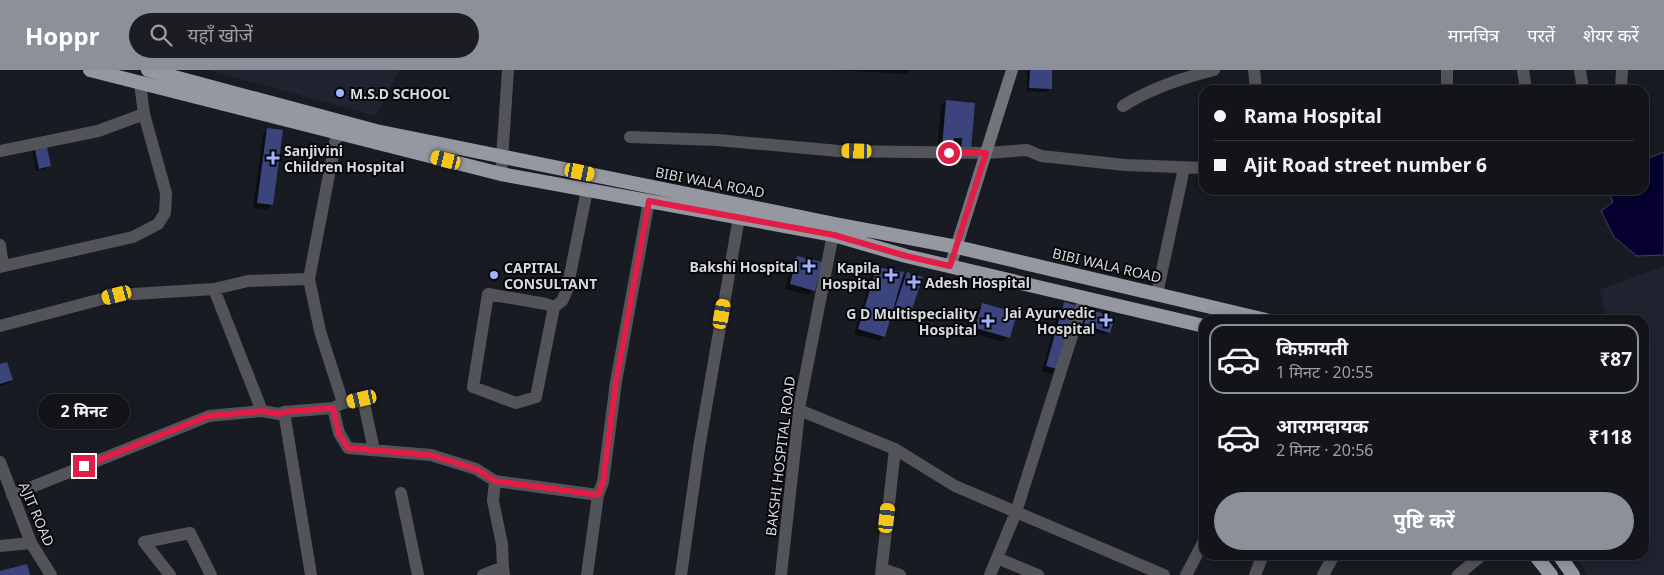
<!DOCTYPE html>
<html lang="hi">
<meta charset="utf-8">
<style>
:root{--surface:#13141a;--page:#1c1d23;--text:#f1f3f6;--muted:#9d9ea2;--line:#323339;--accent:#8c9099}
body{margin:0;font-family:"Noto Sans","Noto Sans Devanagari",sans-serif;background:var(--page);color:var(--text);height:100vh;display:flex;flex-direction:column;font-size:19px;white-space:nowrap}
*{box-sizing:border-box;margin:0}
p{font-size:16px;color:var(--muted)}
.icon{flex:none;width:28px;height:28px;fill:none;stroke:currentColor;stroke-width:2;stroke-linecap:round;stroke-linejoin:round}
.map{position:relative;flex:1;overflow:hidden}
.drawer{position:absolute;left:1199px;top:245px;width:450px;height:245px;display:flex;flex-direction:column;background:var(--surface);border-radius:15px;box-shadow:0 2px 12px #0003,0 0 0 1px var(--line)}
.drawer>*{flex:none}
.banner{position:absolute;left:1199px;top:15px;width:450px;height:110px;border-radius:15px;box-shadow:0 2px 12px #0003,0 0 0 1px var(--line);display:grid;align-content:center;height:110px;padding:0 15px;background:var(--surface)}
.end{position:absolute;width:22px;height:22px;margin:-11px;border:6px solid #e11d48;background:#fff;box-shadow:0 0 0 2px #fff}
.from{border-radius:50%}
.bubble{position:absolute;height:35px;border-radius:18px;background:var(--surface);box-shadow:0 2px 12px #0003,0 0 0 1px var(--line);font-size:16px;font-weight:700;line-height:35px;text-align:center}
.car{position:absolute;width:15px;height:30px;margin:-15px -8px;border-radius:6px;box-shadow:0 0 4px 1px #0007;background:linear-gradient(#f5c518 24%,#345 0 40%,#f5c518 0 76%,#345 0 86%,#f5c518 0)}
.banner b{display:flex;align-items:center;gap:18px;height:48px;font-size:19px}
.banner b+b{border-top:1px solid var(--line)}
.banner i{width:12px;height:12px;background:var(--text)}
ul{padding:9px 0 0;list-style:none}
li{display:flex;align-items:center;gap:15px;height:70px;margin:0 10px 8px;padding:0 5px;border:2px solid transparent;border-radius:15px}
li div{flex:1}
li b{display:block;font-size:19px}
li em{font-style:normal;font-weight:700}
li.active{border-color:var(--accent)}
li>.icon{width:45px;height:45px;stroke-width:1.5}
.cta{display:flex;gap:10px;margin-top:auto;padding:10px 15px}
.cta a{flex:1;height:58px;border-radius:30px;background:var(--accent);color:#fff;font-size:20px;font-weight:700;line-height:58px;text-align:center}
header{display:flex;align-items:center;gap:30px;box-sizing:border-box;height:70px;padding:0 25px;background:var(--accent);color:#fff}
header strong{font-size:24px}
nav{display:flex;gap:28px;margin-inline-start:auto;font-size:18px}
.search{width:350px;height:45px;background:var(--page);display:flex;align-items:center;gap:12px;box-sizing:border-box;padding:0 18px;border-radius:28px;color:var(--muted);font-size:19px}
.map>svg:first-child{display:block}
</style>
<header>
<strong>Hoppr</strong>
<div class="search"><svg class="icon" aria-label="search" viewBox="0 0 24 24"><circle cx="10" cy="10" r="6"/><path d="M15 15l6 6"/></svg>यहाँ खोजें</div>
<nav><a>मानचित्र</a><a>परतें</a><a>शेयर करें</a></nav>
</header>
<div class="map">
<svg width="1664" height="505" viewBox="0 0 1664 505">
<rect width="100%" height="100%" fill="#191b22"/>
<!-- built -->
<path fill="#202330" d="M 208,0 L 399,0 L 376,46 Z
M 1664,196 L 1664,505 L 1587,505 L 1576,485 L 1644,485 L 1644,250 L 1607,250 L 1599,220 Z"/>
<!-- water -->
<path fill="#05002d" stroke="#444162" d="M 1664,82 L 1664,185 L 1637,186 L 1614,167 L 1601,141 L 1613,132 L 1608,120 L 1644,120 L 1644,90 Z"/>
<!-- shadow -->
<path fill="#0007" d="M 832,0 L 911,0 L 907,4 Z
M 1030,0 L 1051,0 L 1050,18 L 1047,22 L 1027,21 L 1027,2 Z
M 946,31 L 969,80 L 957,84 L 958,73 L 952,72 L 937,83 L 941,36 Z
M 268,59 L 272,134 L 267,140 L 253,138 L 263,64 Z
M 35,76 L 49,96 L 46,99 L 36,101 L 32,79 Z
M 797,187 L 814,220 L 809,225 L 785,219 L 792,192 Z
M 877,198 L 901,209 L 907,203 L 909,244 L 904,249 L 891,245 L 884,266 L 879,271 L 854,264 L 872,204 Z
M 982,234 L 1008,267 L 1003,272 L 971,262 L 977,239 Z
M 1064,234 L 1056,299 L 1051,304 L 1042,301 L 1059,239 Z
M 1089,241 L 1109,262 L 1106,265 L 1081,258 L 1085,244 Z
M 0,295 L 12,310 L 9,313 L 0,316 Z"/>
<!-- building -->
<path fill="#3b447d" d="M 1030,0 L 1052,0 L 1052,19 L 1029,18 Z
M 946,30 L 975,33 L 971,80 L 961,80 L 962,68 L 954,68 L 953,79 L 942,78 Z
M 267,58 L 283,60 L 273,135 L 257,133 Z
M 46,73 L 51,96 L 39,99 L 34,75 Z
M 797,186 L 822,192 L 815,221 L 790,214 Z
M 877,197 L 904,202 L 885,267 L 858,259 Z
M 907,202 L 923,207 L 910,245 L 894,240 Z
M 1064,232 L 1075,235 L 1057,299 L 1046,296 Z
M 982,233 L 1017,243 L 1010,268 L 975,258 Z
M 1088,239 L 1115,247 L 1110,263 L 1084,255 Z
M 7,292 L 13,310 L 0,314 L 0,294 Z
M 27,494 L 30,505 L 0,505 L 0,501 Z"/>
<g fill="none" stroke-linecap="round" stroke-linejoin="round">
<!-- minor -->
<path stroke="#535458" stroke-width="12" d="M 1254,0 L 1256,20
M 1447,0 L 1447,20
M 1523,0 L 1526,20
M 1580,0 L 1583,20
M 140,13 L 144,44
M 1621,20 L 1622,0
M 1123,36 C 1151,18 1182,8 1214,0
M 630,67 L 717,70 L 839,81 L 986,83 L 1027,80 L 1041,86 L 1125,95 L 1204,98
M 0,81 L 98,61 L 144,44 L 166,123 L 165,143 L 158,154 L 133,167 L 0,197
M 501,104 L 508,0
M 0,175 L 3,196
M 214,219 L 262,341
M 1157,224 L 1184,98
M 1084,228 L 1016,442 L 1164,505
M 554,237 L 536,327 L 516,333 L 473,317 L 488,224 L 546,234 L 554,237 L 562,231 L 567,220 L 587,120
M 0,256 L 117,225 L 214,219 L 248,211 L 309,209
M 343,333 L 363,329 L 374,380
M 333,338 L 339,363 L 348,378 L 431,385 L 476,399 L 495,411
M 799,340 L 895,379
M 284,342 L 311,505
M 401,423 L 418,505
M 12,425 L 209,346 L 262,341 L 279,344 L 284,342 L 333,338 L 343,333 L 320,261 L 309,209 L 337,63
M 0,476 L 31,473
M 997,488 L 1038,505
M 503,497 L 502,474 L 493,431 L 495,411 L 598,425
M 882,499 L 900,505
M 170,505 L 144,472 L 190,463 L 211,505
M 483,505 L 503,497 L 504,505
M 587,505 L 598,425 L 603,412 L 616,312 L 649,131
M 681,505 L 699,378 L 739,147
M 881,505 L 895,379 L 955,416 L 1016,442 L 990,505
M 1186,505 L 1204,471
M 1255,505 L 1263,485
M 1323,505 L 1334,485
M 1458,505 L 1482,485"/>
<!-- tertiary -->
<path stroke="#535458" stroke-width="12" d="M 0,392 L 31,473 L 51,505
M 781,505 L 800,333 L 835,154"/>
<!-- secondary -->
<path stroke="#72747a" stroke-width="12" d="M 950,197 L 1012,0"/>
<!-- trunk -->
<path stroke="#9698a1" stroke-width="14" d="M 90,0 L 501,104 L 834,165 L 906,186 L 1204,256
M 148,0 L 376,61 L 835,154 L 957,177 L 1266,250
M 1535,485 L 1551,505
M 1559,485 L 1573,505"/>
</g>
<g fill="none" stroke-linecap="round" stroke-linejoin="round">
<!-- route -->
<path stroke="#e11d48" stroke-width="6" d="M 84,396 L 208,346 L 262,341 L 279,344 L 284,342 L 333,338 L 339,364 L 348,378 L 430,385 L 476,399 L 495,411 L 598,425 L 603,412 L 616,312 L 649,131 L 834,165 L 906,186 L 950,196 L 986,83 L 949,83"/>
</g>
<!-- markers -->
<g fill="#a3b2fd" stroke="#050608" stroke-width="2">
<circle cx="340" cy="23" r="5"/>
<path d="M270.5 80.5h5v5h5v5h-5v5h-5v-5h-5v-5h5z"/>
<path d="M806.5 188.5h5v5h5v5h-5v5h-5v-5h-5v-5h5z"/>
<circle cx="494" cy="205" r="5"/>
<path d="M888.5 197.5h5v5h5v5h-5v5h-5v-5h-5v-5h5z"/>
<path d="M911.5 204.5h5v5h5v5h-5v5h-5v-5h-5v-5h5z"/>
<path d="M1103.5 242.5h5v5h5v5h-5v5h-5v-5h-5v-5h5z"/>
<path d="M985.5 243.5h5v5h5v5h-5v5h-5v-5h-5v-5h5z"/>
</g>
<g text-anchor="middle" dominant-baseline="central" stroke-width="4" stroke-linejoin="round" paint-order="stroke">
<!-- poi labels -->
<g font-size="14" font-weight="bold" fill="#d8d9de" stroke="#050608" text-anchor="start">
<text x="350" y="23">M.S.D SCHOOL</text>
<text x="284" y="80">Sanjivini<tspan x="284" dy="16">Children Hospital</tspan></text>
<text x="798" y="196" text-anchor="end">Bakshi Hospital</text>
<text x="504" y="197">CAPITAL<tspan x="504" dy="16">CONSULTANT</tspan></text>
<text x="880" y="197" text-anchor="end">Kapila<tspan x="880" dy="16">Hospital</tspan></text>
<text x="925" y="212">Adesh Hospital</text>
<text x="1095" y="242" text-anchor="end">Jai Ayurvedic<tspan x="1095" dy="16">Hospital</tspan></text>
<text x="977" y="243" text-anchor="end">G D Multispeciality<tspan x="977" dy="16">Hospital</tspan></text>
</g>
<!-- street labels -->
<g font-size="14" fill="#d8d9de" stroke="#050608">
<text transform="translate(710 112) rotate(11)">BIBI WALA ROAD</text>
<text transform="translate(1107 195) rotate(13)">BIBI WALA ROAD</text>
<text transform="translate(780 386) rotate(-83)">BAKSHI HOSPITAL ROAD</text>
<text transform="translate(37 444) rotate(67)">AJIT ROAD</text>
</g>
</g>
</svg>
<i class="end from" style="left:949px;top:83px"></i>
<i class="end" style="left:84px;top:396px"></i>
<div class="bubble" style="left:38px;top:324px;width:92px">2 मिनट</div>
<i class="car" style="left:857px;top:81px;rotate:271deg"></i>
<i class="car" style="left:446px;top:90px;rotate:284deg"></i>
<i class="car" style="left:580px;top:102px;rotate:102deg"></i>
<i class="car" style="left:117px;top:225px;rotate:255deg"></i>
<i class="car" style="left:722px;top:244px;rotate:10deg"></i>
<i class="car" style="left:362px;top:329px;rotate:257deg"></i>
<i class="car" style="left:887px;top:448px;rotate:6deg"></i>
<div class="banner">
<b><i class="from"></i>Rama Hospital</b>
<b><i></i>Ajit Road street number 6</b>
</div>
<section class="drawer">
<ul>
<li class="active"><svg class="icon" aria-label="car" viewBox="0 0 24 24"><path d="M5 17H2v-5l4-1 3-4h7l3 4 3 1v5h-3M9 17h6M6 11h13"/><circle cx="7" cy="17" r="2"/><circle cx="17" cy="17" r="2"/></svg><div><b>किफ़ायती</b><p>1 मिनट · 20:55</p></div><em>₹87</em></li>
<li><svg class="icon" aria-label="car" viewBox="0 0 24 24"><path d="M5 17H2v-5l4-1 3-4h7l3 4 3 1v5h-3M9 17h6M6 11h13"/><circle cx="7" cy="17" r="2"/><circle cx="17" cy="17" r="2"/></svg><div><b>आरामदायक</b><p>2 मिनट · 20:56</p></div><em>₹118</em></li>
</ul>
<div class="cta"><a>पुष्टि करें</a></div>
</section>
</div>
